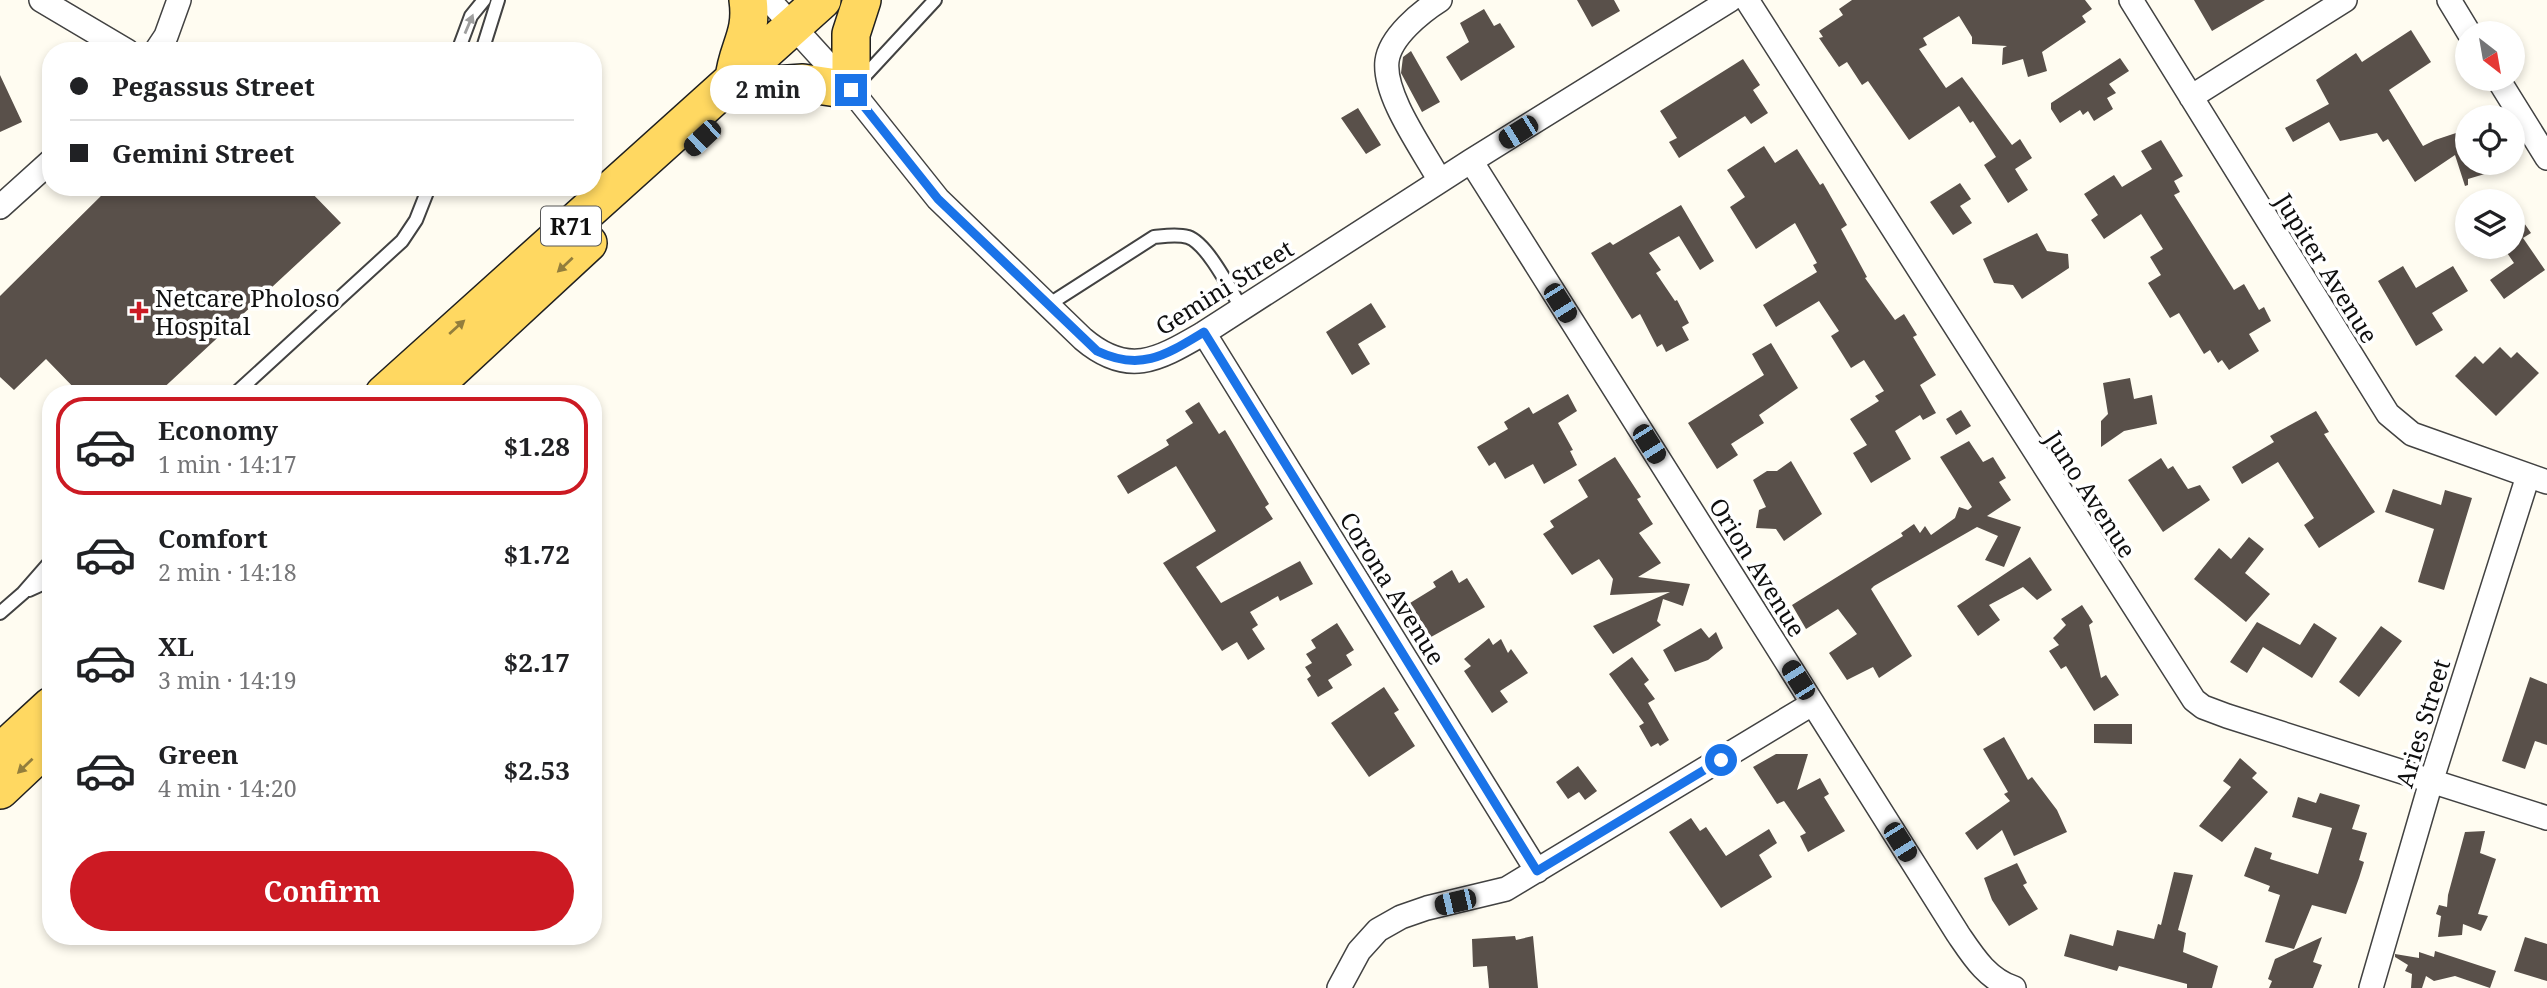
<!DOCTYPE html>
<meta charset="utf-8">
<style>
:root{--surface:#fff;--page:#f2f2f2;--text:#202124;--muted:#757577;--line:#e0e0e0;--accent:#cc1a23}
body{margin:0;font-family:"Noto Serif",serif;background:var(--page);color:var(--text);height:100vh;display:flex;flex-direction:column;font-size:26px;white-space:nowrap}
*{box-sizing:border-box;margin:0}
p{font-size:23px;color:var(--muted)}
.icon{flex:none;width:38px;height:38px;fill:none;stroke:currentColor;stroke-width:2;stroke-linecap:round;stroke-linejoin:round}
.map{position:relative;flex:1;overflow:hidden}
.panel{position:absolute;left:42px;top:385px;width:560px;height:560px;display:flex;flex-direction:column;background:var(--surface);border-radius:28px;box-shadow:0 4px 10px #0003}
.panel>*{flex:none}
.hud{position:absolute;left:42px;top:42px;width:560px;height:154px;border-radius:28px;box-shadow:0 4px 10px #0003;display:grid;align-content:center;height:154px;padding:0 28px;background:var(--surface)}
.needle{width:46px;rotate:149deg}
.fabs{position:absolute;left:2455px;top:21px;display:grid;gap:14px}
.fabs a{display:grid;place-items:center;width:70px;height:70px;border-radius:50%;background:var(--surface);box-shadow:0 4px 10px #0003;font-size:35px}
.end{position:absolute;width:32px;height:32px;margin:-16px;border:9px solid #1a73e8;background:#fff;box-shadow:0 0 0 4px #fff}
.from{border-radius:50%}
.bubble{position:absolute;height:49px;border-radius:24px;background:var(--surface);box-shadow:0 4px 10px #0003;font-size:23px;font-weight:700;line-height:49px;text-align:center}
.car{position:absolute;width:21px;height:42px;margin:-21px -10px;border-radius:9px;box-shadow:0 0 5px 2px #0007;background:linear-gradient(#222 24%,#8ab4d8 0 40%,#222 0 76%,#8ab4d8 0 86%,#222 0)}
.hud b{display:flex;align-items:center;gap:24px;height:66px;font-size:26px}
.hud b+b{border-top:2px solid var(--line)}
.hud i{width:18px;height:18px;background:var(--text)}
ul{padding:12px 0 0;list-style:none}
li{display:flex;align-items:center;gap:21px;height:98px;margin:0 14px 10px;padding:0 14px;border:4px solid transparent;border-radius:28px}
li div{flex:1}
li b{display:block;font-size:26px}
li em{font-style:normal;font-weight:700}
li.current{border-color:var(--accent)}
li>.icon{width:63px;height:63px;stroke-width:1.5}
.button{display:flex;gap:14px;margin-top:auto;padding:14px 28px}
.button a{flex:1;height:80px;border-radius:42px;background:var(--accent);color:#fff;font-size:28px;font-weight:700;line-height:80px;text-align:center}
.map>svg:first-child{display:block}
</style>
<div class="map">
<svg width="2547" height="988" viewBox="0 0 2547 988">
<rect width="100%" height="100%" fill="#fffcf1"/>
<!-- building -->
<path fill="#59504a" d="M 1577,0 L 1614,0 L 1620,11 L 1592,27 Z
M 1852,0 L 2085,0 L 2092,9 L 2082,16 L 2086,22 L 2042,52 L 2047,71 L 2028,77 L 2023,59 L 2002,65 L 2003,48 L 2007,46 L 1972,44 L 1972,37 L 1959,16 L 1923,38 L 1927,45 L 1919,49 L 1946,88 L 1962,77 L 2012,145 L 2020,139 L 2032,158 L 2015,169 L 2028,190 L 2008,203 L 1984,165 L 1996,157 L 1973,121 L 1970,123 L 1959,106 L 1909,140 L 1868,81 L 1862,85 L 1847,62 L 1839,67 L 1819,38 L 1823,37 L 1819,31 L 1843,15 L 1839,9 Z
M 2194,0 L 2265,0 L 2212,31 Z
M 1484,9 L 1494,26 L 1500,23 L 1515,47 L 1461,81 L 1446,57 L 1469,42 L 1460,23 Z
M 2411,30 L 2431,62 L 2389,90 L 2423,146 L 2435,140 L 2468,129 L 2468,163 L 2507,163 L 2508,167 L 2468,179 L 2468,185 L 2465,186 L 2455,155 L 2415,182 L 2388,139 L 2383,142 L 2377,133 L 2340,141 L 2329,122 L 2293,142 L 2285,128 L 2329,104 L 2316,80 L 2356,53 L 2362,62 Z
M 1411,51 L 1440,102 L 1422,112 L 1401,73 L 1403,57 Z
M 2120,58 L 2129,71 L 2109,84 L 2116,93 L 2107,98 L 2113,109 L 2094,121 L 2088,111 L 2083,115 L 2080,110 L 2060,123 L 2051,109 L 2051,103 Z
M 1743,59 L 1760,85 L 1753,90 L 1768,113 L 1751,124 L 1745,116 L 1679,158 L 1669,142 L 1677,138 L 1660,111 Z
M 0,75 L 22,122 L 0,132 Z
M 1358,108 L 1381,145 L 1366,154 L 1341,118 Z
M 2161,140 L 2183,176 L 2174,181 L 2180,192 L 2174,195 L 2234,290 L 2244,284 L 2259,310 L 2264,307 L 2271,321 L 2249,334 L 2259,351 L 2229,370 L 2222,360 L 2218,363 L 2210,350 L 2204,354 L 2179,313 L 2170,318 L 2148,283 L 2161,275 L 2150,257 L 2163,249 L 2141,214 L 2104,239 L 2091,220 L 2098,215 L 2084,194 L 2114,175 L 2122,187 L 2152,169 L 2141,151 Z
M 1764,146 L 1775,163 L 1797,149 L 1820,185 L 1823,183 L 1847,225 L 1841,229 L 1867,277 L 1865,278 L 1895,320 L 1904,314 L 1917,335 L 1913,337 L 1936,375 L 1920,385 L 1936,413 L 1923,420 L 1920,415 L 1895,431 L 1911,459 L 1871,483 L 1853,453 L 1867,445 L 1850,419 L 1879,401 L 1875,396 L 1884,391 L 1864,360 L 1851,368 L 1831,336 L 1839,331 L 1819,301 L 1776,327 L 1763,305 L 1817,272 L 1813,265 L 1817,263 L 1795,223 L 1756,249 L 1730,207 L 1745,197 L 1727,170 Z
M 1960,183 L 1971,199 L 1960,206 L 1972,223 L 1953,235 L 1930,202 Z
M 110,187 L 306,187 L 341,223 L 157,394 L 80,394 L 46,359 L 14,390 L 0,377 L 0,296 Z
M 1681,205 L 1714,261 L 1700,270 L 1679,236 L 1649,253 L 1661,270 L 1656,273 L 1675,301 L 1677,300 L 1689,323 L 1682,327 L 1689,340 L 1666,352 L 1662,344 L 1657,347 L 1640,314 L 1632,319 L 1591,253 L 1610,242 L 1613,245 Z
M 2513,207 L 2531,233 L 2523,238 L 2545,270 L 2504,299 L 2490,280 L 2514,263 L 2503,247 L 2513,247 Z
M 2037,233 L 2047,251 L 2068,254 L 2069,268 L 2022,299 L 2013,285 L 1994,283 L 1983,259 Z
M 2403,266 L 2416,288 L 2453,266 L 2468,291 L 2432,313 L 2443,330 L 2416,346 L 2378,281 Z
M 1371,303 L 1386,327 L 1358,344 L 1370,364 L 1352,375 L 1326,332 Z
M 1771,343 L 1798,388 L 1759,415 L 1764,423 L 1731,444 L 1738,455 L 1717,469 L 1688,423 L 1764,375 L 1752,354 Z
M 2500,347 L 2511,358 L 2517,352 L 2539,373 L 2496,416 L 2455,376 L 2475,356 L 2483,364 Z
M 2130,378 L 2134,399 L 2152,395 L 2157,424 L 2124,431 L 2101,447 L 2101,421 L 2108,414 L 2103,383 Z
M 1568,394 L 1577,411 L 1558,423 L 1573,450 L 1570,451 L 1577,465 L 1544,484 L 1533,464 L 1505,479 L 1495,462 L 1489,466 L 1477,447 L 1508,429 L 1504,422 L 1529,407 L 1533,414 Z
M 1199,402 L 1219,434 L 1225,430 L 1269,504 L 1265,507 L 1273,519 L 1196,567 L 1221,603 L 1300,561 L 1313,584 L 1280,601 L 1278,596 L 1250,612 L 1258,625 L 1252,629 L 1265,649 L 1248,660 L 1237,642 L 1222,651 L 1163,563 L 1216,531 L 1176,466 L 1128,494 L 1117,476 L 1169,445 L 1166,440 L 1193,423 L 1185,411 Z
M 1961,410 L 1971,426 L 1956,435 L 1946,419 Z
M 2316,411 L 2329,432 L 2324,434 L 2375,512 L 2319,548 L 2304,525 L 2314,518 L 2278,462 L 2242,484 L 2232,467 L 2274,442 L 2270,436 Z
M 1969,441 L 1983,462 L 1993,457 L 2006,478 L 1999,482 L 2011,500 L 1987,516 L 2021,527 L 2004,567 L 1985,560 L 1998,536 L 1977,527 L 1874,586 L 1871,589 L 1912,656 L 1879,678 L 1873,667 L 1847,680 L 1829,653 L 1857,634 L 1838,609 L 1806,629 L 1792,605 L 1903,536 L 1901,533 L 1914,524 L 1920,533 L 1925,526 L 1931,535 L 1955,518 L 1959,507 L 1968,510 L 1972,507 L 1940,457 Z
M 1615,457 L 1641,497 L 1637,499 L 1653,524 L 1639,533 L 1661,563 L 1638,577 L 1690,584 L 1683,606 L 1663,599 L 1657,621 L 1661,625 L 1613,654 L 1593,626 L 1670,592 L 1610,595 L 1613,579 L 1599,559 L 1572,575 L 1543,534 L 1554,527 L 1550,521 L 1588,497 L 1578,480 Z
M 2161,458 L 2168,469 L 2173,466 L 2188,489 L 2200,485 L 2210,500 L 2163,532 L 2128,480 Z
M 1791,461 L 1822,514 L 1784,541 L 1776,529 L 1756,528 L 1759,510 L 1766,507 L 1753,480 L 1767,471 L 1777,471 Z
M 2393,489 L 2441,505 L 2445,490 L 2472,498 L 2444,590 L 2418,582 L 2434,529 L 2385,512 Z
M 2249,537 L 2264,549 L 2245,573 L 2270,594 L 2246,622 L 2194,579 L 2219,548 L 2231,559 Z
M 2030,557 L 2052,590 L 2037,600 L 2023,587 L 1989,605 L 2000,620 L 1978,636 L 1957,606 Z
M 1452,570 L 1459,583 L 1467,578 L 1485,607 L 1431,637 L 1410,603 L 1436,587 L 1433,582 Z
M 2082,605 L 2093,622 L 2089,625 L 2101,678 L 2106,675 L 2119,695 L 2094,711 L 2066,666 L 2061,669 L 2049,651 L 2059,645 L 2053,638 L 2066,625 L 2061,619 Z
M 2257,622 L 2300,645 L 2314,623 L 2337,638 L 2312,678 L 2263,647 L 2247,673 L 2230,662 Z
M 1337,623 L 1354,650 L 1346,655 L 1352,665 L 1328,680 L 1333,688 L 1318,697 L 1307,679 L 1311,676 L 1305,667 L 1312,663 L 1306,654 L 1316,648 L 1311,640 Z
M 2381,626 L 2402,641 L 2359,697 L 2339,682 Z
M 1701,628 L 1709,638 L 1716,632 L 1723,648 L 1708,660 L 1675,672 L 1663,650 Z
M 1489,638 L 1493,645 L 1501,639 L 1508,653 L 1511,649 L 1528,673 L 1500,691 L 1508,702 L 1492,713 L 1464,671 L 1471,666 L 1464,659 Z
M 1632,657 L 1649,680 L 1644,684 L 1655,699 L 1648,703 L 1669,740 L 1660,746 L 1658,743 L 1651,747 L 1639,726 L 1644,723 L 1609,674 Z
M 2530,677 L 2547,684 L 2547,745 L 2535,741 L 2525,769 L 2502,761 Z
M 1384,687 L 1399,710 L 1394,713 L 1415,746 L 1369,777 L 1331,723 Z
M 2094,724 L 2132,724 L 2132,744 L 2094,743 Z
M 2004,737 L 2028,780 L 2032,777 L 2057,810 L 2067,832 L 2014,856 L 2002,830 L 1977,850 L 1965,833 L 2010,801 L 2004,794 L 2008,792 L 1983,749 Z
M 1776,754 L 1808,754 L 1797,790 L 1820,778 L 1829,794 L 1824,797 L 1845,831 L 1808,852 L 1800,836 L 1806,833 L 1784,801 L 1777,804 L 1753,767 Z
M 2240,758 L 2257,773 L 2252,778 L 2268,792 L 2222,842 L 2199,826 L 2231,787 L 2223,781 Z
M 1578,766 L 1597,791 L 1585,800 L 1579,792 L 1568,799 L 1556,782 Z
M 2320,793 L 2360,805 L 2352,829 L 2367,833 L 2359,860 L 2364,862 L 2359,878 L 2346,914 L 2312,905 L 2294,949 L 2265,942 L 2280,895 L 2268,891 L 2270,886 L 2244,876 L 2255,847 L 2272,853 L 2270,859 L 2318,874 L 2332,828 L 2292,817 L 2298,797 L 2316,803 Z
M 1691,818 L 1700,831 L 1706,827 L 1726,856 L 1769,829 L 1777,843 L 1759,855 L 1772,877 L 1721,908 L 1669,832 Z
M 2485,831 L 2480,853 L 2496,859 L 2478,914 L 2488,916 L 2481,931 L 2463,924 L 2462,935 L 2438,937 L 2441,916 L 2446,918 L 2436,914 L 2439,905 L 2447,907 L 2448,895 L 2465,832 Z
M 2017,863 L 2027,883 L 2023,885 L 2038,909 L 2009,926 L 1992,900 L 1984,878 Z
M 2174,872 L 2193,875 L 2178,930 L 2186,933 L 2183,952 L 2218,966 L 2212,988 L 2187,988 L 2187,984 L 2119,966 L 2117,971 L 2064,956 L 2070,934 L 2113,946 L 2117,930 L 2154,939 L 2158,924 L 2161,925 Z
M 1515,936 L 1516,940 L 1533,936 L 1538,988 L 1489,988 L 1487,966 L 1473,967 L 1472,939 Z
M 2322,937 L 2313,962 L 2322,965 L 2313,988 L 2269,988 L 2272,981 L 2268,979 L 2275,959 Z
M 2525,937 L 2547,944 L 2547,981 L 2514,971 Z
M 2435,951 L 2496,971 L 2490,988 L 2455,976 L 2434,981 L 2426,976 L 2422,988 L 2411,988 L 2412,974 L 2405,971 L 2408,965 L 2395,957 L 2395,954 L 2419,958 L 2419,952 L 2434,957 Z"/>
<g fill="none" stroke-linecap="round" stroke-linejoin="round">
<!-- service casing -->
<g stroke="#424242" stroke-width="16">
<path id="service" d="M 458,51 L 471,16 L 484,0
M 482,51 L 498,0
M 859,82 L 935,0
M 1048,305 L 1154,237 C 1165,236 1177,234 1188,237 C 1207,243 1231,291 1242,309
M 235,394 L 402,241 L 416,220 L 429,187
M 29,590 L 51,580
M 0,613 L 23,593 L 51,561"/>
</g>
<!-- minor casing -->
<g stroke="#424242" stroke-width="26">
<path id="minor" d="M 41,0 L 127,51
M 769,0 L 851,90 L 938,199 L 1083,339 C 1129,378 1159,359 1204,333 L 1471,161 L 1730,0
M 1440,0 C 1421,12 1390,37 1387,61 C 1383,96 1424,151 1440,181
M 1747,0 L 2194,700 L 2203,707 L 2227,716 L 2547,818
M 2131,0 L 2388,414 L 2412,434 L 2547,482
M 2449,0 L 2469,33
M 156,51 L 166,36 L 179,0
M 2498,79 L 2547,158
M 2191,97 L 2345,0
M 1471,161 L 1958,934 C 1973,956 1987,979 2014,988
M 0,207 L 51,161
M 1204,333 L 1537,871
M 1339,988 L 1359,951 L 1378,930 L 1401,917 L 1427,908 L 1506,889 L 1812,704
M 2371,988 L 2431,782 L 2528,476"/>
</g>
<!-- primary casing -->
<g stroke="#202020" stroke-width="40">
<path id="primary" d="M 734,79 C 737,48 753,35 748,0
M 758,86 L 803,83 L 851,90 L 851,34 L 862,0
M 384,394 L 822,0
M 425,394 L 588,243
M 0,753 L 51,706
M 0,790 L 51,742"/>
</g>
<!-- path -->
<path stroke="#313131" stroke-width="3.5" stroke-dasharray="7 3.5" stroke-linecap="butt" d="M 221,51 L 225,47"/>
<!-- service -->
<use href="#service" stroke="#fff" stroke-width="12"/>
<!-- minor -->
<use href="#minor" stroke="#fff" stroke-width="23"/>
<!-- primary -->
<use href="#primary" stroke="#ffd861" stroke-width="37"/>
</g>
<!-- one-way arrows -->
<defs><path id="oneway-solid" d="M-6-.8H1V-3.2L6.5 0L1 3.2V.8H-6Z" transform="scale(1.75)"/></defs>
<use fill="#9f9f9f" href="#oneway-solid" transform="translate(469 24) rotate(-67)"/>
<g fill="#937e3c">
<use href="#oneway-solid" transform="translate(565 265) rotate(137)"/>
<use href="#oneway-solid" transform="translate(457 327) rotate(-42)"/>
<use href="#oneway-solid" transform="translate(25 766) rotate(136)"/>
</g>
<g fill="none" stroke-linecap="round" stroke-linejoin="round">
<!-- route -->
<path stroke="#1a73e8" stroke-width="9" d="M 851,90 L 938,199 L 1097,351 C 1141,372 1166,355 1204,332 L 1537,871 L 1721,760"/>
</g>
<!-- markers -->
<path fill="#cc1a23" stroke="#fff" stroke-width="2.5" d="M135.5 300.5h7v7h7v7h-7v7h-7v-7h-7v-7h7z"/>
<g text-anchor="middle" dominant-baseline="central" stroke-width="7" stroke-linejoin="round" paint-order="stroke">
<!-- shield labels -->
<rect fill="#fff" stroke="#575757" stroke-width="2" x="541" y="206.5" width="60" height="39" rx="5"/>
<g font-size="23" font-weight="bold" fill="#0f0f0f">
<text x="571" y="226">R71</text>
</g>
<!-- street labels -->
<g font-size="24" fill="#0f0f0f" stroke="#fff">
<text transform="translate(2327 268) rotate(58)">Jupiter Avenue</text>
<text transform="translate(1224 287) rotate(-32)">Gemini Street</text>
<text transform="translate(2091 494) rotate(57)">Juno Avenue</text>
<text transform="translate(1758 567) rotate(58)">Orion Avenue</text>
<text transform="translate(1393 588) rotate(58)">Corona Avenue</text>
<text transform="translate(2422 723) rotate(-73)">Aries Street</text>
</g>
<!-- poi labels -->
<g font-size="24" fill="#0f0f0f" stroke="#fff" text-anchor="start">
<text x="155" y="297">Netcare Pholoso<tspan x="155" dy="28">Hospital</tspan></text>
</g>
</g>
</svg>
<div class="fabs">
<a><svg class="needle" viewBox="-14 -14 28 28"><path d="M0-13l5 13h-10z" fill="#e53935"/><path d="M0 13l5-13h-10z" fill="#757577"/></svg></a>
<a><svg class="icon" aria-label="locate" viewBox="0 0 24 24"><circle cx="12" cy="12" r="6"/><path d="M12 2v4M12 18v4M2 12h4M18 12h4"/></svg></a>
<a><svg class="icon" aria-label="layers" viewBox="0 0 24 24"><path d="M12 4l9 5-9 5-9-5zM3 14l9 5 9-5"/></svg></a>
</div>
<i class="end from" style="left:1721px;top:760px"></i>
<i class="end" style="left:851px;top:90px"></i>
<div class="bubble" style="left:710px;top:65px;width:116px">2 min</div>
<i class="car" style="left:1518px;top:132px;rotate:238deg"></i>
<i class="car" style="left:702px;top:138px;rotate:227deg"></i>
<i class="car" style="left:1560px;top:303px;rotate:148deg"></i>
<i class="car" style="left:1649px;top:444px;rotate:148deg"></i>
<i class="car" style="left:1798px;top:680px;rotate:328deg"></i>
<i class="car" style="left:1900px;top:842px;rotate:148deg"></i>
<i class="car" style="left:1455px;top:902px;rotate:257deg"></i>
<div class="hud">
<b><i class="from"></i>Pegassus Street</b>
<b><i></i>Gemini Street</b>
</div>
<section class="panel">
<ul>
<li class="current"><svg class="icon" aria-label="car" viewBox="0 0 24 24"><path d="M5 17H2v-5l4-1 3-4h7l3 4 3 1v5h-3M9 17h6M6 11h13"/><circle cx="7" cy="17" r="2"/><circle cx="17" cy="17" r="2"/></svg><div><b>Economy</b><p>1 min · 14:17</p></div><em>$1.28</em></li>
<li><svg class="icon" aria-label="car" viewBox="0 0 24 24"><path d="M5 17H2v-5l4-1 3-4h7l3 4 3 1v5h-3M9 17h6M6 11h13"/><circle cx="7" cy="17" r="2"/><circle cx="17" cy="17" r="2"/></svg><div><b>Comfort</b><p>2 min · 14:18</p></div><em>$1.72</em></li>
<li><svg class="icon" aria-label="car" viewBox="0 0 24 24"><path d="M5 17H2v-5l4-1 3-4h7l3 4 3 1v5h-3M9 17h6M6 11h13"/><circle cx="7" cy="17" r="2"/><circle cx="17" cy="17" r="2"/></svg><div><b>XL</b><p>3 min · 14:19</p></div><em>$2.17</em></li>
<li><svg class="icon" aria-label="car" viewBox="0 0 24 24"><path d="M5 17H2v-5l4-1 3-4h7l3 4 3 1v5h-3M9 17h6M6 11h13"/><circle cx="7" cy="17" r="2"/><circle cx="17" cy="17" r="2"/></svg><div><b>Green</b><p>4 min · 14:20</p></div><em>$2.53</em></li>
</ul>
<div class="button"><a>Confirm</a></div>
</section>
</div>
